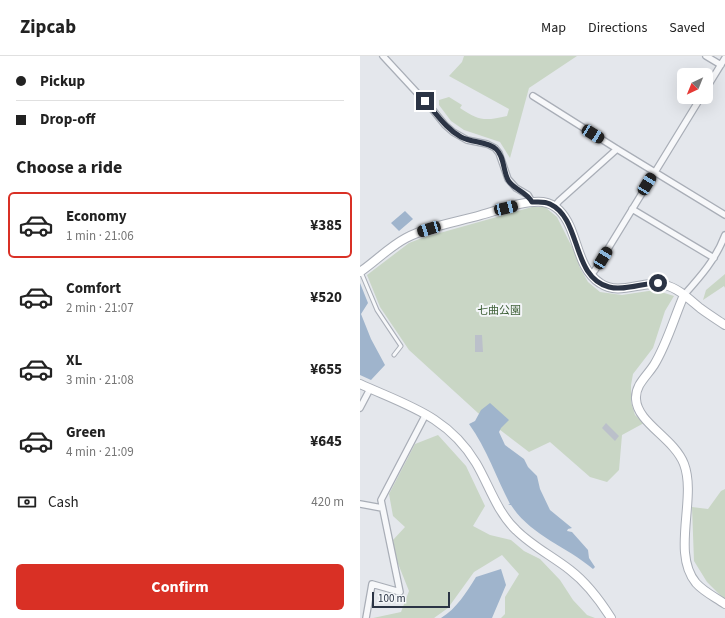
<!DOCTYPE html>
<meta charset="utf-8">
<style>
:root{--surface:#fff;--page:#f2f2f2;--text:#222;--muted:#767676;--line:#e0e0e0;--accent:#d93025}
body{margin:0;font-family:"Source Sans 3","Noto Sans JP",sans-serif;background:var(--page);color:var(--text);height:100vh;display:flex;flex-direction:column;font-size:15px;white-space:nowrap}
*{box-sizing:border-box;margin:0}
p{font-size:13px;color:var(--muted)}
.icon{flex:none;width:22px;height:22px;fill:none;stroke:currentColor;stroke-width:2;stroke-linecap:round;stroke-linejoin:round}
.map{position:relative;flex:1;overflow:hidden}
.panel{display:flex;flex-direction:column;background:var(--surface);width:360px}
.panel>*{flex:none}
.hud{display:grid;align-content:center;height:88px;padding:0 16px;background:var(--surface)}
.needle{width:26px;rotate:223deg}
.buttons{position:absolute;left:317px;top:12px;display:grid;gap:8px}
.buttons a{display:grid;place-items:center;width:36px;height:36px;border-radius:6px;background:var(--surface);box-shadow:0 4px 16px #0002;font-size:20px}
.scale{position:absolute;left:12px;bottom:10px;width:78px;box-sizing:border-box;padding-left:4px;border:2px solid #2b3445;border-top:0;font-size:11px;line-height:14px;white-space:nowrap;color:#2b3445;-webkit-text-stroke:3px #f4f6f9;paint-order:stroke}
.end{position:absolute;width:18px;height:18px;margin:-9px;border:5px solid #2b3445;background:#fff;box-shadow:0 0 0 2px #fff}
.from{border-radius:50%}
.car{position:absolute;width:12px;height:24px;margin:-12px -6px;border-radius:5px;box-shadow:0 0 3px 1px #0007;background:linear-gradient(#222 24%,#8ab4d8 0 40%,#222 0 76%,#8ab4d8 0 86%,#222 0)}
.hud b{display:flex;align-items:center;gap:14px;height:38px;font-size:15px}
.hud b+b{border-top:1px solid var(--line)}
.hud i{width:10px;height:10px;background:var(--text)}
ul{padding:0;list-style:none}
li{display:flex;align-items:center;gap:12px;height:66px;margin:0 8px 6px;padding:0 8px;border:2px solid transparent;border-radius:6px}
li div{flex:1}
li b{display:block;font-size:15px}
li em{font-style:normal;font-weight:700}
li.active{border-color:var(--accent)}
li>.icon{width:36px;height:36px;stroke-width:1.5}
h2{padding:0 16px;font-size:18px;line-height:48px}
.pay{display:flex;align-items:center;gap:10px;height:44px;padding:0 16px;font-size:15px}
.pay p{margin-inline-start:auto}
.cta{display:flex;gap:8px;margin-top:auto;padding:8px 16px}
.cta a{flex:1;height:46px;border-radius:6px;background:var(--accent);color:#fff;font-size:16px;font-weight:700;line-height:46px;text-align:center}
header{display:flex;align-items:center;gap:24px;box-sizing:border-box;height:56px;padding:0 20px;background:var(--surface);border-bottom:1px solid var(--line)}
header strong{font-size:19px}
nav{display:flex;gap:22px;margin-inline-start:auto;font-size:14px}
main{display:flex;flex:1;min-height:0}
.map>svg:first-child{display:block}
</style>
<header>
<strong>Zipcab</strong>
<nav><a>Map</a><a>Directions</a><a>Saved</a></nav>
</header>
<main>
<section class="panel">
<div class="hud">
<b><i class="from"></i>Pickup</b>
<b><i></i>Drop-off</b>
</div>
<h2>Choose a ride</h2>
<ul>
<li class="active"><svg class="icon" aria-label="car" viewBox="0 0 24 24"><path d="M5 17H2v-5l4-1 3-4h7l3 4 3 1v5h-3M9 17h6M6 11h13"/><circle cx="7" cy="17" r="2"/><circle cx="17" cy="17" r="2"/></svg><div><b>Economy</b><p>1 min · 21:06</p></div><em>¥385</em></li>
<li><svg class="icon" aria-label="car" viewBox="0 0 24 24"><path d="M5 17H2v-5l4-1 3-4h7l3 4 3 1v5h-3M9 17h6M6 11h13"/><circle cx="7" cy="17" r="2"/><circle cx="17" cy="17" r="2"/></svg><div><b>Comfort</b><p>2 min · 21:07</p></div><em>¥520</em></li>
<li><svg class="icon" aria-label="car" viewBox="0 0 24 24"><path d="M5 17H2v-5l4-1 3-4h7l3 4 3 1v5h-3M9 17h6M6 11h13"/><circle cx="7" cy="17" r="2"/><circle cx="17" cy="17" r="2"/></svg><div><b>XL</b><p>3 min · 21:08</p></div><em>¥655</em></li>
<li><svg class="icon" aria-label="car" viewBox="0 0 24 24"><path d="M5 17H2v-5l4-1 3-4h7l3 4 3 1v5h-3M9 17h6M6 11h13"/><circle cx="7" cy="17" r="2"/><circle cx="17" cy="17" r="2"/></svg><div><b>Green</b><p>4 min · 21:09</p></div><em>¥645</em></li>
</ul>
<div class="pay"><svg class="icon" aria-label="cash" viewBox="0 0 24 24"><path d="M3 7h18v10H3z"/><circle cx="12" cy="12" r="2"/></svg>Cash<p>420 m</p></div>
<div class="cta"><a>Confirm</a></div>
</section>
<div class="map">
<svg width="365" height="562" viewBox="0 0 365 562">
<rect width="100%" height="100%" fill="#e4e7ec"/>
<!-- green -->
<path fill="#c9d6c5" d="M 104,0 L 217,0 L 169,32 L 150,102 L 140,86 L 104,74 L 91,65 L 79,49 L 79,44 L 89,41 L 102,49 L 100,52 C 119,65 125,65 147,60 L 149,53 L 89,20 L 102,6 Z
M 172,151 L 185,151 L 197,161 L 220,207 L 219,210 L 228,226 L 240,236 L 262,239 L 295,234 L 314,240 L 305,255 L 293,292 L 273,318 L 271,329 L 271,346 L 275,359 L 284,367 L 262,379 L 259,414 L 247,426 L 230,421 L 190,386 L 169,396 L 118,357 L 49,294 L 20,251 L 7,219 L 49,187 L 62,182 Z
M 365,218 L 365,232 L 364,230 L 343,244 L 346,234 Z
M 78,379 L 106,410 L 125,450 L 113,470 L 130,479 L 151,484 L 164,495 L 180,503 L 200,524 L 213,544 L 227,559 L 235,562 L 141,562 L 145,558 L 145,541 L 159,518 L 142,499 L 114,516 L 88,552 L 74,562 L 13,562 L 41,556 L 49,535 L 35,500 L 33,484 L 45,471 L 33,460 L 29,438 L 55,388 Z
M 365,433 L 365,544 L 347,526 L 334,505 L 332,451 L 348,453 L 361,435 Z"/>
<!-- water -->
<path fill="#9fb4cc" d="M 45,155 L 53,163 L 39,175 L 31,167 Z
M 0,227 L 8,247 L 1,258 L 11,283 L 25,309 L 11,324 L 0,319 Z
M 130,347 L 149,364 L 141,372 L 139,376 L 145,389 L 164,403 L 168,411 L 177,420 L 180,433 L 190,454 L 212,472 L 208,473 L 207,475 L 212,476 L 228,494 L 229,502 L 235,511 L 233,513 C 206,490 171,480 151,449 L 148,449 L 150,448 C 136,421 127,393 109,368 L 115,365 L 121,354 Z
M 141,513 L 146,529 L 132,562 L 81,562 C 97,552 106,537 116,521 Z"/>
<!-- building -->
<path fill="#bbc0ca" d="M 115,279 L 122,279 L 123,296 L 115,296 Z
M 246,367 L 259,380 L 255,385 L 242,372 Z"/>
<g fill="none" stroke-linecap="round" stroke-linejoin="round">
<!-- lane casing -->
<g stroke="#a9aeb7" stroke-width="5">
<path id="lane" d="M 1,216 L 17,254 L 41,290 L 34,299"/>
</g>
<!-- street casing -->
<g stroke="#a9aeb7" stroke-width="8">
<path id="street" d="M 23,0 L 72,53 L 85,69 L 93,76 L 107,84 L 127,88 L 135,92 L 139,97 L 148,123 L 156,132 L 168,139 L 172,146
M 346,0 L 361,9
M 346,33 L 365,2
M 173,40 L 257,93 L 365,159
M 194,151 L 199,145 L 257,93
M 272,153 L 354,202
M 231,219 L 235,214 L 341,41
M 324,239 C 341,220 356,203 365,179
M 0,352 L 10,333
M 0,448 L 22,452
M 6,562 L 12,528 L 40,536 L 21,444 L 66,358"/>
</g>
<!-- secondary casing -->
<g stroke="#a9aeb7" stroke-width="10">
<path id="secondary" d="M 0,216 C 16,205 29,191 46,182 C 69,170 97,166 121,159 C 139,154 165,144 183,146 C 189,147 195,150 199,154 C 219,174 215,211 240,227 C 260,241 283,223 305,229 C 318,232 329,243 340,252 C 348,258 356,263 365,269
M 324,239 C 314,262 307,288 294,309 C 287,320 275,329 276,343 C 277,367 314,382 324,408 C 337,442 311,497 336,527 C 344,536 355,541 365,548
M 0,328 C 46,349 88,360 116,407 C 129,429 137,456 156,474 C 172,490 192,500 210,514 C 227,527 239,543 251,562"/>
</g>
<!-- lane -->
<use href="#lane" stroke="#f7f8fa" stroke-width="3"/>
<!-- street -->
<use href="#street" stroke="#f7f8fa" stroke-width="5.5"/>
<!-- secondary -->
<use href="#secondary" stroke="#fff" stroke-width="8"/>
</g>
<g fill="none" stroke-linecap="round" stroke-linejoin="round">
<!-- route -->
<path stroke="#2b3445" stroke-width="5" d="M 65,45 C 76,57 86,73 101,81 C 112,87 127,85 136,93 C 144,100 143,114 148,124 C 154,134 166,135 172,146 C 178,146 185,145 190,148 C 222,163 211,221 249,231 C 265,235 282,227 298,227"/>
</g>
<g text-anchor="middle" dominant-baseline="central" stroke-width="4" stroke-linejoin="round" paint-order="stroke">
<!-- park labels -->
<g font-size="11" fill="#3f6138" stroke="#f4f6f9">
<text x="139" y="254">七曲公園</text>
</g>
</g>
</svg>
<div class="buttons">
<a><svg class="needle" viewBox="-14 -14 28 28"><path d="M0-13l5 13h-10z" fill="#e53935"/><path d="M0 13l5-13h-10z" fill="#767676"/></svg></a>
</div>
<div class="scale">100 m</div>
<i class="end from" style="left:298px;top:227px"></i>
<i class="end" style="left:65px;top:45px"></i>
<i class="car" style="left:233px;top:78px;rotate:122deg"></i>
<i class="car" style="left:287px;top:128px;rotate:31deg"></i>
<i class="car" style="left:146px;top:152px;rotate:77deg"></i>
<i class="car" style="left:69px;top:173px;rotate:253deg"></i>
<i class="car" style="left:243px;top:202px;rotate:31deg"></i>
</div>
</main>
